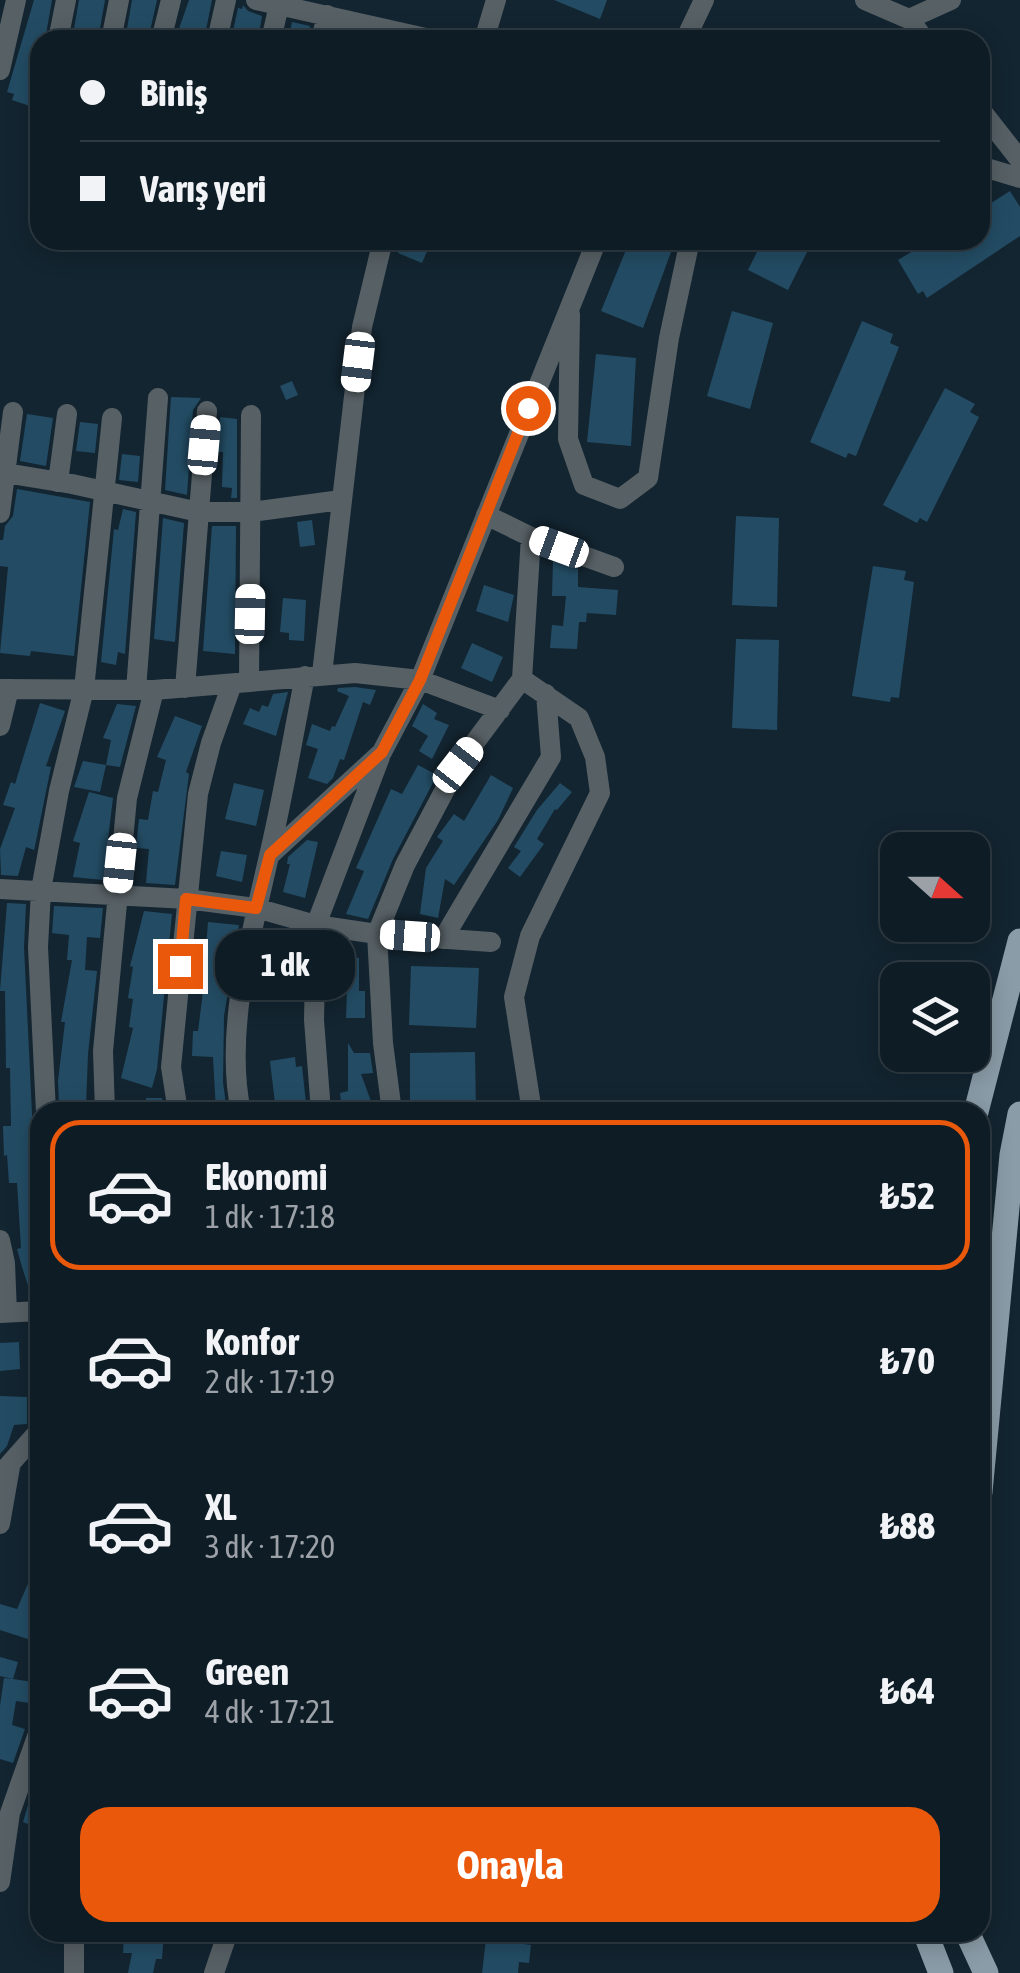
<!DOCTYPE html>
<html lang="tr">
<meta charset="utf-8">
<style>
:root{--surface:#0e1c25;--page:#17252d;--text:#f1f3f6;--muted:#9ba1a7;--line:#2e3a42;--accent:#ea580c}
body{margin:0;font-family:"Asap Condensed",sans-serif;background:var(--page);color:var(--text);height:100vh;display:flex;flex-direction:column;font-size:38px;white-space:nowrap}
*{box-sizing:border-box;margin:0}
p{font-size:32px;color:var(--muted)}
.icon{flex:none;width:55px;height:55px;fill:none;stroke:currentColor;stroke-width:2;stroke-linecap:round;stroke-linejoin:round}
.map{position:relative;flex:1;overflow:hidden}
.details{position:absolute;left:30px;top:1102px;width:960px;height:840px;display:flex;flex-direction:column;background:var(--surface);border-radius:30px;box-shadow:0 5px 25px #0003,0 0 0 2px var(--line)}
.details>*{flex:none}
.guide{position:absolute;left:30px;top:30px;width:960px;height:220px;border-radius:30px;box-shadow:0 5px 25px #0003,0 0 0 2px var(--line);display:grid;align-content:center;height:220px;padding:0 50px;background:var(--surface)}
.needle{width:65px;rotate:111deg}
.tools{position:absolute;left:880px;top:832px;display:grid;gap:20px}
.tools a{display:grid;place-items:center;width:110px;height:110px;border-radius:20px;background:var(--surface);box-shadow:0 5px 25px #0003,0 0 0 2px var(--line);font-size:50px}
.end{position:absolute;width:45px;height:45px;margin:-22px;border:12px solid #ea580c;background:#fff;box-shadow:0 0 0 5px #fff}
.from{border-radius:50%}
.bubble{position:absolute;height:70px;border-radius:30px;background:var(--surface);box-shadow:0 5px 25px #0003,0 0 0 2px var(--line);font-size:32px;font-weight:700;line-height:70px;text-align:center}
.car{position:absolute;width:30px;height:60px;margin:-30px -15px;border-radius:12px;box-shadow:0 0 8px 2px #0007;background:linear-gradient(#fff 24%,#345 0 40%,#fff 0 76%,#345 0 86%,#fff 0)}
.guide b{display:flex;align-items:center;gap:35px;height:95px;font-size:38px}
.guide b+b{border-top:2px solid var(--line)}
.guide i{width:25px;height:25px;background:var(--text)}
ul{padding:18px 0 0;list-style:none}
li{display:flex;align-items:center;gap:30px;height:150px;margin:0 20px 15px;padding:0 30px;border:5px solid transparent;border-radius:30px}
li div{flex:1}
li b{display:block;font-size:38px}
li em{font-style:normal;font-weight:700}
li.on{border-color:var(--accent)}
li>.icon{width:90px;height:90px;stroke-width:1.5}
.action{display:flex;gap:20px;margin-top:auto;padding:20px 50px}
.action a{flex:1;height:115px;border-radius:30px;background:var(--accent);color:#fff;font-size:40px;font-weight:700;line-height:115px;text-align:center}
.map>svg:first-child{display:block}
</style>
<div class="map">
<svg width="1020" height="1973" viewBox="0 0 1020 1973">
<rect width="100%" height="100%" fill="#132531"/>
<!-- building -->
<path fill="#234c64" d="M 34,0 L 52,0 L 45,40 L 40,40 L 40,96 L 36,108 L 12,100 L 14,94 L 7,92 Z
M 79,0 L 105,0 L 98,40 L 72,40 Z
M 132,0 L 157,0 L 148,40 L 125,40 Z
M 189,0 L 212,0 L 204,40 L 175,40 Z
M 554,0 L 607,0 L 600,19 Z
M 243,5 L 248,11 L 262,16 L 258,40 L 231,40 L 238,8 L 242,9 Z
M 292,22 L 310,26 L 308,40 L 288,40 Z
M 1010,191 L 1020,207 L 1020,236 L 927,298 L 923,291 L 918,294 L 898,260 L 931,240 L 980,240 L 980,210 Z
M 403,240 L 432,240 L 422,263 L 398,253 Z
M 630,240 L 664,240 L 674,244 L 643,328 L 601,311 Z
M 763,240 L 813,240 L 788,290 L 748,270 Z
M 732,311 L 773,323 L 750,409 L 707,396 Z
M 862,321 L 893,334 L 890,343 L 899,347 L 856,456 L 848,453 L 846,458 L 810,442 Z
M 596,354 L 636,358 L 631,446 L 587,442 Z
M 292,381 L 298,395 L 286,400 L 280,386 Z
M 945,388 L 975,404 L 970,412 L 979,417 L 927,522 L 920,518 L 917,523 L 883,505 Z
M 171,397 L 201,398 L 193,410 L 187,495 L 165,490 Z
M 27,414 L 53,418 L 46,466 L 20,461 Z
M 220,417 L 237,419 L 237,498 L 231,498 L 232,488 L 222,487 L 223,452 L 218,452 Z
M 80,422 L 98,424 L 95,453 L 76,451 Z
M 122,454 L 140,456 L 138,482 L 119,480 Z
M 17,489 L 90,502 L 74,656 L 31,651 L 30,656 L 0,653 L 8,567 L 0,566 L 0,540 L 3,540 L 5,526 L 13,516 Z
M 123,509 L 136,512 L 125,654 L 118,652 L 116,665 L 101,662 L 114,529 L 118,530 Z
M 736,516 L 779,518 L 777,607 L 732,605 Z
M 163,518 L 184,523 L 175,642 L 154,639 Z
M 312,520 L 315,545 L 300,547 L 297,522 Z
M 212,526 L 236,526 L 235,654 L 203,651 Z
M 553,561 L 578,569 L 578,587 L 618,590 L 616,615 L 587,613 L 586,622 L 579,622 L 577,649 L 550,648 L 552,625 L 563,626 L 566,596 L 552,596 Z
M 873,566 L 906,571 L 904,580 L 914,582 L 899,698 L 891,697 L 890,702 L 852,696 Z
M 484,585 L 514,595 L 508,622 L 476,611 Z
M 283,598 L 306,600 L 304,641 L 289,640 L 289,633 L 280,632 Z
M 736,639 L 779,640 L 777,730 L 732,728 Z
M 472,643 L 503,657 L 492,682 L 461,668 Z
M 355,687 L 376,690 L 370,705 L 363,702 L 344,760 L 340,759 L 333,778 L 327,784 L 308,778 L 318,749 L 306,745 L 312,724 L 330,731 L 332,726 L 335,727 L 349,696 L 337,691 L 338,688 Z
M 288,692 L 276,736 L 243,724 L 250,708 L 259,712 L 262,705 L 268,707 L 273,694 Z
M 40,703 L 65,711 L 46,766 L 51,767 L 35,846 L 34,850 L 26,847 L 18,876 L 1,875 L 0,849 L 15,808 L 3,805 L 11,782 L 15,784 Z
M 117,704 L 136,706 L 120,767 L 106,765 L 111,740 L 103,738 Z
M 423,704 L 437,713 L 434,719 L 449,725 L 432,759 L 419,751 L 428,736 L 412,726 Z
M 175,716 L 202,726 L 186,772 L 189,774 L 175,885 L 146,883 L 149,849 L 136,848 L 139,819 L 148,820 L 153,791 L 158,792 L 166,760 L 157,757 Z
M 83,761 L 106,765 L 100,792 L 74,787 Z
M 418,765 L 437,775 L 393,859 L 368,919 L 346,914 L 364,871 L 356,868 L 391,789 L 402,794 Z
M 491,775 L 513,788 L 498,820 L 454,885 L 445,879 L 438,918 L 420,914 L 426,868 L 443,841 L 437,837 L 454,814 L 464,821 Z
M 234,783 L 264,790 L 256,826 L 225,819 Z
M 560,783 L 572,792 L 557,810 L 555,809 L 537,839 L 544,844 L 520,877 L 508,868 L 521,851 L 514,847 L 537,810 Z
M 89,792 L 113,798 L 103,880 L 73,877 L 80,843 L 73,841 Z
M 307,840 L 318,842 L 305,898 L 283,892 L 290,864 L 287,864 L 288,857 Z
M 221,851 L 247,855 L 242,882 L 216,876 Z
M 7,903 L 26,904 L 24,947 L 32,1113 L 37,1184 L 40,1184 L 40,1297 L 32,1298 L 22,1267 L 17,1249 L 21,1248 L 17,1183 L 9,1183 L 7,1155 L 4,1156 L 3,1126 L 11,1126 L 10,1068 L 6,1068 L 5,991 L 0,991 Z
M 54,906 L 103,908 L 100,938 L 87,937 L 85,970 L 97,971 L 88,1054 L 86,1106 L 59,1105 L 58,1081 L 65,1022 L 61,1022 L 72,960 L 67,960 L 69,935 L 52,933 Z
M 144,911 L 172,914 L 157,1069 L 152,1088 L 121,1078 L 133,1028 L 129,1027 L 133,999 L 128,998 L 133,967 L 130,966 Z
M 208,922 L 239,925 L 224,1016 L 223,1082 L 227,1112 L 216,1112 L 213,1057 L 192,1056 L 193,1031 L 198,1031 L 202,1000 Z
M 283,930 L 302,935 L 302,952 L 281,949 Z
M 333,958 L 359,958 L 359,991 L 365,991 L 365,1018 L 346,1018 L 347,989 L 333,989 Z
M 411,966 L 479,968 L 476,1028 L 409,1025 Z
M 348,1043 L 354,1053 L 370,1053 L 373,1073 L 361,1074 L 375,1112 L 342,1112 L 340,1093 L 348,1091 Z
M 475,1052 L 476,1112 L 410,1112 L 410,1053 Z
M 295,1057 L 296,1067 L 302,1066 L 307,1112 L 276,1112 L 270,1061 Z
M 146,1098 L 162,1098 L 164,1112 L 146,1112 Z
M 19,1342 L 20,1369 L 0,1371 L 0,1343 Z
M 0,1396 L 27,1397 L 27,1424 L 14,1425 L 7,1446 L 0,1454 Z
M 40,1556 L 40,1643 L 0,1630 L 0,1604 L 17,1609 Z
M 0,1657 L 18,1662 L 13,1679 L 33,1682 L 29,1703 L 16,1701 L 12,1725 L 25,1729 L 13,1763 L 0,1759 L 0,1706 L 4,1678 L 13,1679 L 0,1676 Z
M 29,1802 L 40,1806 L 40,1829 L 23,1822 Z
M 141,1932 L 164,1932 L 162,1959 L 156,1959 L 153,1973 L 128,1973 L 132,1953 L 123,1953 L 124,1934 L 140,1935 Z
M 486,1939 L 531,1945 L 529,1963 L 519,1962 L 518,1973 L 482,1973 Z"/>
<g fill="none" stroke-linecap="round" stroke-linejoin="round">
<!-- minor -->
<path stroke="#576065" stroke-width="20" d="M 256,0 L 430,39
M 865,0 L 909,19 L 925,40
M 909,19 L 951,0
M 58,40 L 66,0
M 111,40 L 119,0
M 161,40 L 171,0
M 217,40 L 226,0
M 271,40 L 279,5
M 321,40 L 327,15
M 484,40 L 496,0
M 685,40 L 704,0
M 0,70 L 16,0
M 980,109 L 1020,160
M 980,166 L 1020,178
M 570,314 L 568,439 L 584,485 L 620,499 L 648,478 L 669,338 L 690,240
M 0,472 L 72,484 L 199,512 L 251,512 L 341,500
M 58,482 L 67,414
M 0,513 L 13,412
M 486,515 L 531,537 L 614,567
M 322,674 L 362,327 L 383,240
M 522,679 L 579,718 L 595,757 L 600,793 L 530,936 L 514,997 L 532,1112
M 249,682 L 251,415
M 185,688 L 207,411
M 0,689 L 154,690 L 355,673 L 420,680 L 500,710
M 136,690 L 158,398
M 0,726 L 9,689
M 270,855 L 382,752 L 420,680 L 597,240
M 0,889 L 187,899 L 256,908 L 316,925 L 377,934 L 491,942
M 443,939 L 551,757 L 546,694
M 46,1112 L 38,947 L 41,890 L 59,791 L 84,689 L 112,418
M 105,1112 L 103,1051 L 127,798 L 154,690
M 178,1112 L 171,1067 L 198,794 L 211,743 L 232,684
M 241,1112 C 224,1032 251,936 269,856 C 283,797 293,736 305,676
M 321,1112 L 314,1020 L 316,925 L 380,757
M 392,1112 L 383,1043 L 377,934 L 405,865 L 458,765 L 522,679 L 531,537
M 0,1240 L 5,1263 L 7,1313
M 0,1313 L 40,1311
M 0,1475 L 40,1430
M 0,1524 L 10,1467
M 0,1882 L 10,1813 L 40,1728
M 74,1973 L 74,1932
M 214,1973 L 228,1932"/>
<!-- primary -->
<path stroke="#8a9ca8" stroke-width="25" d="M 976,1112 L 1020,941
M 980,1492 L 1012,1155 L 1020,1114
M 925,1932 L 941,1973
M 967,1932 L 986,1973"/>
</g>
<g fill="none" stroke-linecap="round" stroke-linejoin="round">
<!-- route -->
<path stroke="#ea580c" stroke-width="12" d="M 180,966 L 186,899 L 256,908 L 270,855 L 382,752 L 420,680 L 528,408"/>
</g>
</svg>
<div class="tools">
<a><svg class="needle" viewBox="-14 -14 28 28"><path d="M0-13l5 13h-10z" fill="#e53935"/><path d="M0 13l5-13h-10z" fill="#9ba1a7"/></svg></a>
<a><svg class="icon" aria-label="layers" viewBox="0 0 24 24"><path d="M12 4l9 5-9 5-9-5zM3 14l9 5 9-5"/></svg></a>
</div>
<i class="end from" style="left:528px;top:408px"></i>
<i class="end" style="left:180px;top:966px"></i>
<div class="bubble" style="left:215px;top:930px;width:140px">1 dk</div>
<i class="car" style="left:358px;top:362px;rotate:187deg"></i>
<i class="car" style="left:204px;top:445px;rotate:5deg"></i>
<i class="car" style="left:559px;top:547px;rotate:290deg"></i>
<i class="car" style="left:250px;top:614px;rotate:1deg"></i>
<i class="car" style="left:458px;top:765px;rotate:38deg"></i>
<i class="car" style="left:120px;top:863px;rotate:186deg"></i>
<i class="car" style="left:410px;top:936px;rotate:274deg"></i>
<div class="guide">
<b><i class="from"></i>Biniş</b>
<b><i></i>Varış yeri</b>
</div>
<section class="details">
<ul>
<li class="on"><svg class="icon" aria-label="car" viewBox="0 0 24 24"><path d="M5 17H2v-5l4-1 3-4h7l3 4 3 1v5h-3M9 17h6M6 11h13"/><circle cx="7" cy="17" r="2"/><circle cx="17" cy="17" r="2"/></svg><div><b>Ekonomi</b><p>1 dk · 17:18</p></div><em>₺52</em></li>
<li><svg class="icon" aria-label="car" viewBox="0 0 24 24"><path d="M5 17H2v-5l4-1 3-4h7l3 4 3 1v5h-3M9 17h6M6 11h13"/><circle cx="7" cy="17" r="2"/><circle cx="17" cy="17" r="2"/></svg><div><b>Konfor</b><p>2 dk · 17:19</p></div><em>₺70</em></li>
<li><svg class="icon" aria-label="car" viewBox="0 0 24 24"><path d="M5 17H2v-5l4-1 3-4h7l3 4 3 1v5h-3M9 17h6M6 11h13"/><circle cx="7" cy="17" r="2"/><circle cx="17" cy="17" r="2"/></svg><div><b>XL</b><p>3 dk · 17:20</p></div><em>₺88</em></li>
<li><svg class="icon" aria-label="car" viewBox="0 0 24 24"><path d="M5 17H2v-5l4-1 3-4h7l3 4 3 1v5h-3M9 17h6M6 11h13"/><circle cx="7" cy="17" r="2"/><circle cx="17" cy="17" r="2"/></svg><div><b>Green</b><p>4 dk · 17:21</p></div><em>₺64</em></li>
</ul>
<div class="action"><a>Onayla</a></div>
</section>
</div>
